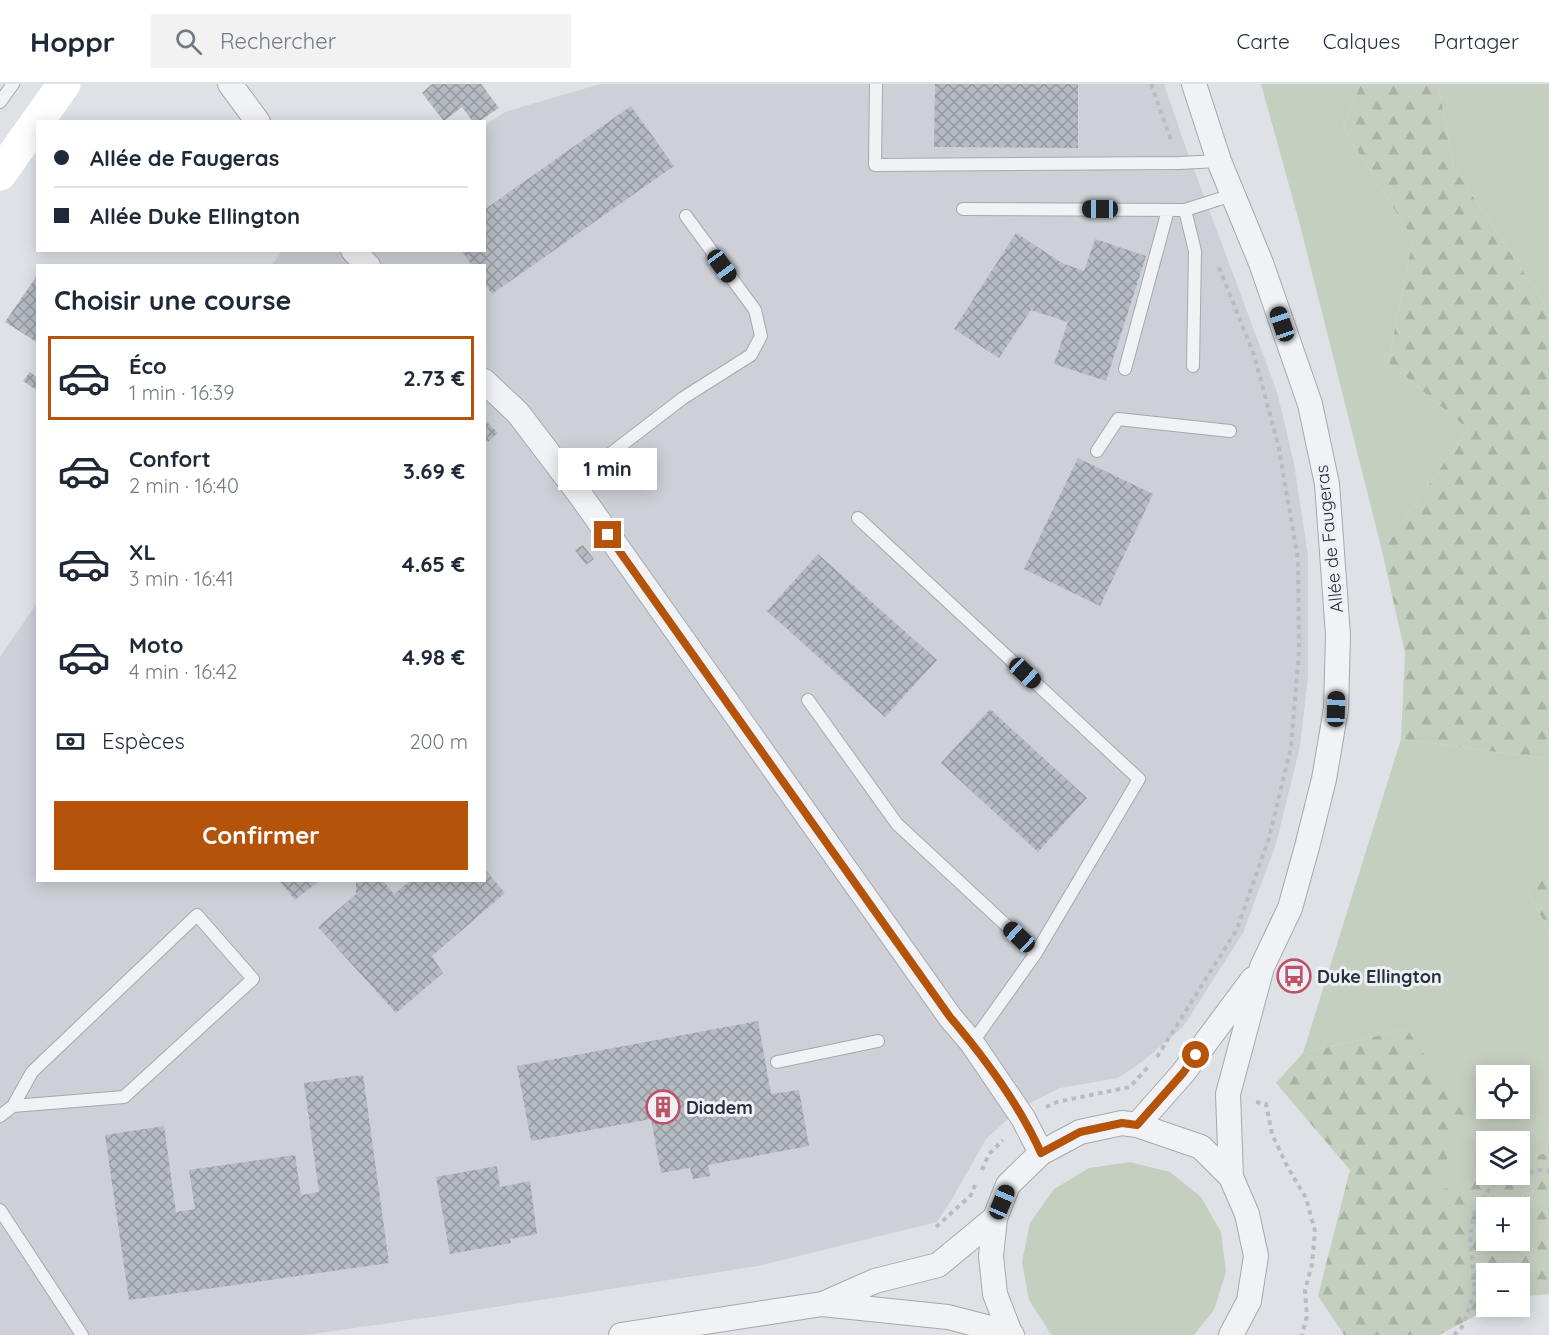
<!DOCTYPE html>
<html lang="fr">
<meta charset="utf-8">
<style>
:root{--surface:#fff;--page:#f2f2f3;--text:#1f2937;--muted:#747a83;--line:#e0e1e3;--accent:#b45309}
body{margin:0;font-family:Quicksand,sans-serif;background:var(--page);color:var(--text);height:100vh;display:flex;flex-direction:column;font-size:22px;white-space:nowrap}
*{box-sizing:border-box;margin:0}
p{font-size:20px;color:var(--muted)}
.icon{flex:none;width:33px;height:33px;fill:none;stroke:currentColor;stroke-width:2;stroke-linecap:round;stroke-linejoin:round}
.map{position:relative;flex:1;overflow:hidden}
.sheet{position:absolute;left:36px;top:180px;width:450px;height:618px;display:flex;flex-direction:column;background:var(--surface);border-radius:0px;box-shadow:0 3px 15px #0003}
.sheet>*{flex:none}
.hud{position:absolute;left:36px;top:36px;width:450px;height:132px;border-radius:0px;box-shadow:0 3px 15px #0003;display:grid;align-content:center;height:132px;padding:0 18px;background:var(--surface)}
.tools{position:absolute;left:1476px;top:981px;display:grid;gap:12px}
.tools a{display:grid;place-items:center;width:54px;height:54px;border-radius:0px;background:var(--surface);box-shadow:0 3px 15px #0003;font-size:30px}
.end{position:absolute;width:27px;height:27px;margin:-14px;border:8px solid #b45309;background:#fff;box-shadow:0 0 0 3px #fff}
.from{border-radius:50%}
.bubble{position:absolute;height:42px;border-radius:0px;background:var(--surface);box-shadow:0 3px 15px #0003;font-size:20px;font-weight:800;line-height:42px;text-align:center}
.car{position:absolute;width:18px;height:36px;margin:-18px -9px;border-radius:8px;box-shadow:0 0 4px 2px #0007;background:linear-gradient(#222 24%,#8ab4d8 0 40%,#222 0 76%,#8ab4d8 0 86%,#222 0)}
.hud b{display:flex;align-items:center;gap:21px;height:57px;font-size:22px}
.hud b+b{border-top:2px solid var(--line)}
.hud i{width:15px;height:15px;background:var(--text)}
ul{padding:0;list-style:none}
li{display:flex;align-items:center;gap:18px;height:84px;margin:0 12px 9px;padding:0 6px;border:3px solid transparent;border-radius:0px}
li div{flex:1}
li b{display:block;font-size:22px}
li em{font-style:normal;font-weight:800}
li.selected{border-color:var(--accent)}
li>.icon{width:54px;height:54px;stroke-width:1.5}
h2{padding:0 18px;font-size:27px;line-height:72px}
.pay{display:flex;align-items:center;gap:15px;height:66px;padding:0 18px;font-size:22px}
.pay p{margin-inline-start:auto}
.primary-button{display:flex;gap:12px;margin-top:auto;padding:12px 18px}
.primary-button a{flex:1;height:69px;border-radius:0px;background:var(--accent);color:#fff;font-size:24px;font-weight:800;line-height:69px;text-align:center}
header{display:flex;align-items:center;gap:36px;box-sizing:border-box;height:84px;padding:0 30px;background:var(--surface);border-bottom:2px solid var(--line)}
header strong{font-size:28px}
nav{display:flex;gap:33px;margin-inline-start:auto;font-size:21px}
.search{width:420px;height:54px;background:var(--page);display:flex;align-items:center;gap:15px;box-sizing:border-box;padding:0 21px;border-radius:0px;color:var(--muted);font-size:22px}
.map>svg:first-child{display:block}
</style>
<header>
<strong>Hoppr</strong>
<div class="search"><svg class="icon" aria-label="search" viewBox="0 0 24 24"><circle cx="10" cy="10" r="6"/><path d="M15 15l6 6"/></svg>Rechercher</div>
<nav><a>Carte</a><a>Calques</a><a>Partager</a></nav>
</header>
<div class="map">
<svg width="1549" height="1251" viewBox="0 0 1549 1251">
<defs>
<pattern id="forest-firs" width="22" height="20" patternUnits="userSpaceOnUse" patternTransform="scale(1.5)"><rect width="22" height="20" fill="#c5cfc0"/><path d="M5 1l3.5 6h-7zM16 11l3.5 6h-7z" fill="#a9b2a6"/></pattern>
<pattern id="building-cross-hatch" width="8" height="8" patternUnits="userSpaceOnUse" patternTransform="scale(1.5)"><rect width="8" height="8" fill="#b6bbc2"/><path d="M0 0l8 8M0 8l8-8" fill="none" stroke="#94989f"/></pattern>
</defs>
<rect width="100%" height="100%" fill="#dee2e6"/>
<!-- built -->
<path fill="#cdd1d7" d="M 600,0 L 1164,0 L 1183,56 L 1277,308 L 1294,379 L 1308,472 L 1308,593 L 1300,662 L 1276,760 L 1243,849 L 1183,943 L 1143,977 L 1118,994 L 1060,1004 L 1020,1024 L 986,1055 L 952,1115 L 937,1138 L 758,1182 L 432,1233 L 305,1251 L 0,1251 L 0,573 L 37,519 L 38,796 L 484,796 L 484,182 L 272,181 L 282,167 L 484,166 L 485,41 L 505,28 Z"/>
<!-- green -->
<path fill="#c5cfc0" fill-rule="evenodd" d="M 1261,0 L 1361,0 L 1343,43 L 1413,155 L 1388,278 L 1468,345 L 1382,467 L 1300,141 Z
M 1438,0 L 1549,0 L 1549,231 L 1546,222 L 1454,84 Z
M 1401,655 L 1549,675 L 1549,789 L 1527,808 L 1549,846 L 1549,1049 L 1545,1069 L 1520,1078 L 1520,1058 L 1486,1058 L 1486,1090 L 1430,1111 L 1407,945 L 1303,969 ZM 1486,992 L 1520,992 L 1520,1024 L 1486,1024 Z
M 1130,1078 L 1170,1088 L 1201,1113 L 1221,1148 L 1226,1188 L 1214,1226 L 1194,1251 L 1053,1251 L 1050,1249 L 1029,1216 L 1022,1178 L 1030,1139 L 1054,1105 L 1089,1084 Z"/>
<!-- forest -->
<path fill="url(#forest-firs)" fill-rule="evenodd" d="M 1361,0 L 1438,0 L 1454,84 L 1546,222 L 1549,231 L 1549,675 L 1401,655 L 1405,569 L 1382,467 L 1468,345 L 1388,278 L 1413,155 L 1343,43 Z
M 1549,789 L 1549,846 L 1527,808 Z
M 1407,945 L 1466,1033 L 1431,1110 L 1486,1090 L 1520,1090 L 1520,1078 L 1545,1069 L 1549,1049 L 1549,1210 L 1520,1213 L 1520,1190 L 1486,1190 L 1486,1222 L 1492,1223 L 1439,1251 L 1344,1251 L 1318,1212 L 1350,1086 L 1276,999 L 1303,969 ZM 1486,1124 L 1520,1124 L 1520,1156 L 1486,1156 Z"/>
<!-- building -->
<path fill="url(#building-cross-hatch)" d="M 432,0 L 481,0 L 499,24 L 478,38 L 473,38 L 462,23 L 444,37 L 422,9 Z
M 935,0 L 1078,0 L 1078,64 L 934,63 Z
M 631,22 L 674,82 L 492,210 L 484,199 L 484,182 L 472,182 L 461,166 L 484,166 L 484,126 Z
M 1016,149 L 1062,179 L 1084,187 L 1095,155 L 1146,172 L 1106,297 L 1054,280 L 1068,238 L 1031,226 L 999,274 L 954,245 Z
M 38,190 L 38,259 L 5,238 Z
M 30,288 L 38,294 L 38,307 L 23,297 Z
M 484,335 L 498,349 L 488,358 L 484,355 Z
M 1078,374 L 1153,410 L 1100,522 L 1024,485 Z
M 583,461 L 594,475 L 586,481 L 575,466 Z
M 818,470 L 937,576 L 885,633 L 767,527 Z
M 990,625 L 1087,714 L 1038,768 L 941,679 Z
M 484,784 L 505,809 L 432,872 L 443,889 L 396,929 L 318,843 L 356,810 L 356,796 L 382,796 L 394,810 L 411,796 L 484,796 Z
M 279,796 L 320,796 L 295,816 Z
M 758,937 L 771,1010 L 799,1006 L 809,1062 L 708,1081 L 710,1092 L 693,1095 L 690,1084 L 661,1089 L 651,1035 L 531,1057 L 517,982 Z
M 363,991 L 389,1179 L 129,1216 L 105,1051 L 164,1042 L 176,1128 L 195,1125 L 189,1086 L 295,1071 L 301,1111 L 319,1108 L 304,999 Z
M 497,1082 L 500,1103 L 530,1097 L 537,1150 L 510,1155 L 511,1159 L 450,1170 L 436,1093 Z"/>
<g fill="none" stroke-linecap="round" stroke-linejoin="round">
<!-- lane casing -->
<g stroke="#a4a9af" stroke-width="14">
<path id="lane" d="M 876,0 L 875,81 L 1179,79 L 1219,77
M 0,18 L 13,0
M 963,125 L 1185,126 L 1232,111
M 1185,126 L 1195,167 L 1193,282
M 1125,285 L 1168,126
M 1097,367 L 1118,335 L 1230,347
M 571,400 L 683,314 L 751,271 L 761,252 L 755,226 L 686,132
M 858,434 L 1139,695 L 1036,869 L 972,959
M 808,616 L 897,740 L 1036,869
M 777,978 L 878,957
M 0,1032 L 13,1022 L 32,988 L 197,831 L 253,895 L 124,1013 L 13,1022
M 0,1126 L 82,1251"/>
</g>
<!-- street casing -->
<g stroke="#a4a9af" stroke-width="26">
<path id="street" d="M 230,0 L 258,38
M 1194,0 L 1219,77 L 1261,179 L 1310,320 L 1327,400 L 1338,551 L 1336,625 L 1324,695 L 1307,763 L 1290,824 L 1262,883 L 1228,1010 L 1231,1093
M 353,166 L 368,182
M 484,297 L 518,329 L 581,412 L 950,933 L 972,959 L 1023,1034 L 1041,1069
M 1137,1041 L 1183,989 L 1253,895
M 823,1220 L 875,1197 L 938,1181 L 995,1134
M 621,1251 L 822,1220 L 948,1233 L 1010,1249
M 1012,1251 L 1010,1249 L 995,1210 L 991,1172 L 995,1134 L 1008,1101 L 1041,1069 L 1080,1048 L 1122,1039 L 1137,1041 L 1201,1063 L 1231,1093 L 1247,1130 L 1256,1172 L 1249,1217 L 1231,1251"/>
</g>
<!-- path -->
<path stroke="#b8bcc1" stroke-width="4" stroke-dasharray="4.5 4.5" stroke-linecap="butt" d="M 1151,0 L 1172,59
M 1157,973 L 1237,845 L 1269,754 L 1291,663 L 1299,567 L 1298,475 L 1278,360 L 1254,271 L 1218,181
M 1256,1018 L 1266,1020 L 1272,1050 L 1287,1082 L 1306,1114 L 1315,1147 L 1312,1180 L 1305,1206 L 1307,1232 L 1302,1251
M 1046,1023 L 1057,1018 L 1130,1003 L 1148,983
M 982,1086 L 989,1070 L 1003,1056
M 1520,1090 L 1541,1086 L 1549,1087
M 936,1143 L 971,1111 L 975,1101
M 1454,1251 L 1462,1243 L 1475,1208 L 1470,1153 L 1475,1126 L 1492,1101 L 1517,1090"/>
<!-- lane -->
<use href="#lane" stroke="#f0f2f5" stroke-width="12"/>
<!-- street -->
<use href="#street" stroke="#f0f2f5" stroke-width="24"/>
<!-- secondary -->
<path stroke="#fff" stroke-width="33" d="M 0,90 L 64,0"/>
</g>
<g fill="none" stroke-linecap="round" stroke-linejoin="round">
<!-- route -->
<path stroke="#b45309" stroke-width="8" d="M 608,451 L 950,933 C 983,972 1020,1022 1041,1069 L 1080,1048 L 1122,1039 L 1137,1041 L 1183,989 L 1196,971"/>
</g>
<!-- icons -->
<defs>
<g id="bus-ring" transform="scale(1.725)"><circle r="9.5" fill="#edf0f4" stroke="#be5166" stroke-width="1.5"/><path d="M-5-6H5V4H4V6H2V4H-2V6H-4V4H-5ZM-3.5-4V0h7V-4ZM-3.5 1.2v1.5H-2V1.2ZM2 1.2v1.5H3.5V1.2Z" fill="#be5166"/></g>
<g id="building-ring" transform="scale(1.725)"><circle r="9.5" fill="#edf0f4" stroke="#be5166" stroke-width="1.5"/><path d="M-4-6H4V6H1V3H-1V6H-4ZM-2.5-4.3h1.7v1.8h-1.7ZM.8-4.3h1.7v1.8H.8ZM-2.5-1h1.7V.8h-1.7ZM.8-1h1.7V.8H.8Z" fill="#be5166"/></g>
</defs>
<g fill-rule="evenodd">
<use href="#bus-ring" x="1294" y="892"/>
<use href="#building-ring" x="663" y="1023"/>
</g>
<g text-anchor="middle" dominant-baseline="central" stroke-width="6" stroke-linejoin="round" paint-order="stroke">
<!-- street labels -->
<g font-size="18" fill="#29303b" stroke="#edf0f4">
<text transform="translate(1329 455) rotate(-96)">Allée de Faugeras</text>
</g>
<!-- poi labels -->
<g font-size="18" font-weight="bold" fill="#29303b" stroke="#edf0f4" text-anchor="start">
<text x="1317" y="892">Duke Ellington</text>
<text x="686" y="1023">Diadem</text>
</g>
</g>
</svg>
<div class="tools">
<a><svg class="icon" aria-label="locate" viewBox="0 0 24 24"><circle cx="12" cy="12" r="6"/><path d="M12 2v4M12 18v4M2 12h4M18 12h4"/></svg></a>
<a><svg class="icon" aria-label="layers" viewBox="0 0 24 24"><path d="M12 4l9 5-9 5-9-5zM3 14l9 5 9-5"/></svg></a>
<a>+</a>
<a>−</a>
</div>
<i class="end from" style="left:1196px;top:971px"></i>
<i class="end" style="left:608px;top:451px"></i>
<div class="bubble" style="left:558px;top:364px;width:99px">1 min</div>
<i class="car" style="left:1100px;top:125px;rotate:270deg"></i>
<i class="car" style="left:722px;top:182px;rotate:144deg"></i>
<i class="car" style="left:1282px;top:240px;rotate:341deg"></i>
<i class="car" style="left:1025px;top:589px;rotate:133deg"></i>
<i class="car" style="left:1336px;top:625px;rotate:2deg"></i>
<i class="car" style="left:1019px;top:853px;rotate:313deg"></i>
<i class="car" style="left:1002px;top:1118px;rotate:23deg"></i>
<div class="hud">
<b><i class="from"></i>Allée de Faugeras</b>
<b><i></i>Allée Duke Ellington</b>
</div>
<section class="sheet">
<h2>Choisir une course</h2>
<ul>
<li class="selected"><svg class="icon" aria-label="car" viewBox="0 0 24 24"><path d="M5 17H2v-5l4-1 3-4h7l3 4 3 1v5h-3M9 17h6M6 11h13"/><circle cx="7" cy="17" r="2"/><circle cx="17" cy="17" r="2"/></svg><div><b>Éco</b><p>1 min · 16:39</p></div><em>2.73 €</em></li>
<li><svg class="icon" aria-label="car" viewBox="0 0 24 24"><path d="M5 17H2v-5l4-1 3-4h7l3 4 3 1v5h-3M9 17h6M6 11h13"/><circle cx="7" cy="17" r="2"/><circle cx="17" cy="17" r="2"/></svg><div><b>Confort</b><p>2 min · 16:40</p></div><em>3.69 €</em></li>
<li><svg class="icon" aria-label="car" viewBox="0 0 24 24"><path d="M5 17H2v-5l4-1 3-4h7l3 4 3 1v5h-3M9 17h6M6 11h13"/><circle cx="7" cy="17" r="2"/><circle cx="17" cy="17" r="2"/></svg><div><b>XL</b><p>3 min · 16:41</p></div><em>4.65 €</em></li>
<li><svg class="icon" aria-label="car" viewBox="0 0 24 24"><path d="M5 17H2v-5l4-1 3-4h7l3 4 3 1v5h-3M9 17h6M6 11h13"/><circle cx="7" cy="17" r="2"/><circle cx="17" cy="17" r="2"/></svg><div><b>Moto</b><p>4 min · 16:42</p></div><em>4.98 €</em></li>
</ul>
<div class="pay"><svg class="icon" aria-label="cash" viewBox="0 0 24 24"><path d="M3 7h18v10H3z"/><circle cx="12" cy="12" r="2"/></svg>Espèces<p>200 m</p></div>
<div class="primary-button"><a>Confirmer</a></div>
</section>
</div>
